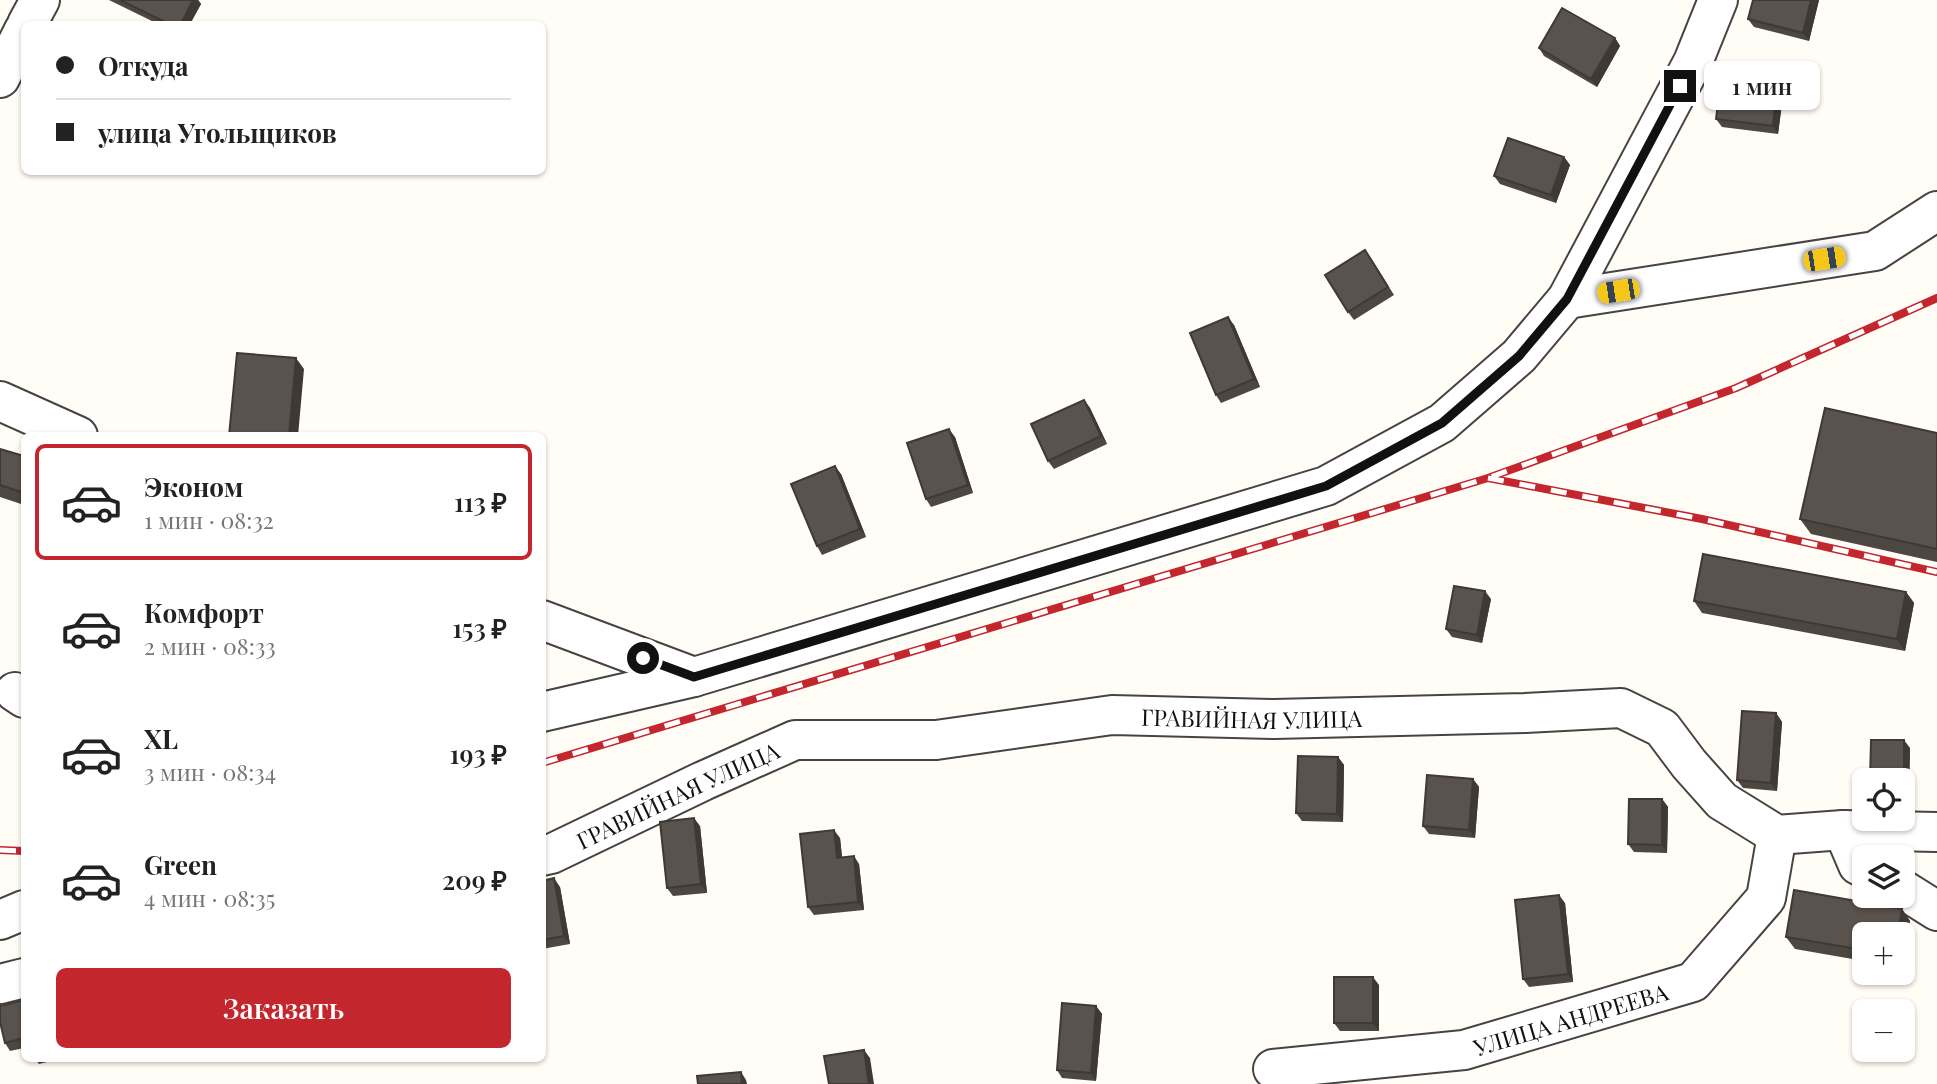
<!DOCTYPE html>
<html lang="ru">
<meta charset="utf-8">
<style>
:root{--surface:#fff;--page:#f6f6f6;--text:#222;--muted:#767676;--line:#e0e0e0;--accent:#c4262e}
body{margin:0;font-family:"Playfair Display",serif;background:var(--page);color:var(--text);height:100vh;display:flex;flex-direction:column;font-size:26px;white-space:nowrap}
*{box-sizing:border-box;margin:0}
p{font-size:23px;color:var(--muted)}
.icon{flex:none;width:38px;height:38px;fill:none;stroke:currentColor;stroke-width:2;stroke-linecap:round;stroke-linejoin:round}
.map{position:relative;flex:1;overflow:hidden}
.details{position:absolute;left:21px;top:432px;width:525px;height:630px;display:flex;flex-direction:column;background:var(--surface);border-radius:10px;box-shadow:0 2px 5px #0004}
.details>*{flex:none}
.guide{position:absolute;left:21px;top:21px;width:525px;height:154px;border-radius:10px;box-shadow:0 2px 5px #0004;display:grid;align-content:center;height:154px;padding:0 35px;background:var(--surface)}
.fabs{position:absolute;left:1852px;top:768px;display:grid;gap:14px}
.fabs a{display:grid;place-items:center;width:63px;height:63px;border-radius:10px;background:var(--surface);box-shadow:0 2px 5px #0004;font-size:35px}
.end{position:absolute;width:32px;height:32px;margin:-16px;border:9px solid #111;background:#fff;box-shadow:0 0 0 4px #fff}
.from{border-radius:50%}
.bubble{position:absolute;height:49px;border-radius:10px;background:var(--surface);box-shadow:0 2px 5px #0004;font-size:23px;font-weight:600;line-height:49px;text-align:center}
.car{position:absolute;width:21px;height:42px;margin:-21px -10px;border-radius:9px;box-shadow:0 0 5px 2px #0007;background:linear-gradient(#f5c518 24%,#345 0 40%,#f5c518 0 76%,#345 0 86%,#f5c518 0)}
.guide b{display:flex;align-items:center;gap:24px;height:66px;font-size:26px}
.guide b+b{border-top:2px solid var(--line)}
.guide i{width:18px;height:18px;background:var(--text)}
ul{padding:12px 0 0;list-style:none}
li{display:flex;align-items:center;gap:21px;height:116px;margin:0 14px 10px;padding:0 21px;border:4px solid transparent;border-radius:10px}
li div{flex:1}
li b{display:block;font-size:26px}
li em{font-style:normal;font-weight:600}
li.selected{border-color:var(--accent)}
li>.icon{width:63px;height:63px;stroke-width:1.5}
.action{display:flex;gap:14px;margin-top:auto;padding:14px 35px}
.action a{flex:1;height:80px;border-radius:10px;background:var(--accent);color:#fff;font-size:28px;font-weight:600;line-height:80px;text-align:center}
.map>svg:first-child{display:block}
</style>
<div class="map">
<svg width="1937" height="1084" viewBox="0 0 1937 1084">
<rect width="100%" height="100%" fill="#fffdf5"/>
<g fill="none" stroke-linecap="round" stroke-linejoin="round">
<!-- minor casing -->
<g stroke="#444" stroke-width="42">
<g id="minor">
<path d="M 27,24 L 40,0"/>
<path d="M 0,78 L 24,30"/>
<path d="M 1567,299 L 1875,251 L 1937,211"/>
<path d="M 0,401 L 78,436"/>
<path d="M 542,620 L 694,677"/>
<path d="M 15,692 L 24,698"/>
<path d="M 542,712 L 694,677 L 1326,486 L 1442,423 L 1519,356 L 1567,299 L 1693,62 L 1718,0"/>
<path d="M 1843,830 L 1858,865 L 1864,868"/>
<path id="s1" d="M 542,856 L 551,854 L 703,781 L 795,740 L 936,740 L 1112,715 L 1274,719 L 1525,713 L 1621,708 L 1662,728 L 1689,764 L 1722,801 L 1777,835 L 1843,830 L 1937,832"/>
<path d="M 1902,889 L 1937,911"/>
<path d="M 0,920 L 24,910"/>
<path d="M 0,984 L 24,978"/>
<path id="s2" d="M 1273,1069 L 1464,1050 L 1693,982 L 1766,898 L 1777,835"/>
</g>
</g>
<!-- minor -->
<use href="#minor" stroke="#fff" stroke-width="38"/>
<!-- rail casing -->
<g stroke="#c4262e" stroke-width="8">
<path id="rail" d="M 1488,478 L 1702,519 L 1937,572
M 542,763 L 1488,478 L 1736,388 L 1937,298
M 0,850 L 24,851"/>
</g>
<!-- rail -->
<use href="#rail" stroke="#fff" stroke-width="5" stroke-dasharray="16" stroke-linecap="butt"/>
</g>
<!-- wall -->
<path fill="#4d4742" d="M 109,0 L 198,0 L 201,4 L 190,24 L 158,24 Z
M 1753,0 L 1819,0 L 1809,41 L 1754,27 L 1748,19 Z
M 1615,38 L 1620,46 L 1597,87 L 1544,56 L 1539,48 Z
M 1777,88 L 1783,96 L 1778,134 L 1722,127 L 1716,119 Z
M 1564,157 L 1570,165 L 1556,203 L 1500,184 L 1494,176 Z
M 1371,258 L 1394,295 L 1354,320 L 1348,312 Z
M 1234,325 L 1260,387 L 1221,403 L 1216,395 Z
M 1084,400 L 1090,408 L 1107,444 L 1054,469 L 1048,461 Z
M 1937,433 L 1937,562 L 1811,534 L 1800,519 Z
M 955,437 L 973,493 L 931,507 L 926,499 Z
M 0,449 L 24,456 L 24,505 L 0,497 Z
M 841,474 L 866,537 L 822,555 L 817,546 Z
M 1906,592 L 1914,603 L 1905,651 L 1702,613 L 1694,601 Z
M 1491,599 L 1482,643 L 1452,637 L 1446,629 Z
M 1776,713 L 1782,722 L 1777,791 L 1743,788 L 1737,780 Z
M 1910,748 L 1909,793 L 1902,793 L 1902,780 Z
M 1338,757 L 1344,765 L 1343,822 L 1302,821 L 1296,813 Z
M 1473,779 L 1479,787 L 1475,838 L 1429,834 L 1423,826 Z
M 1662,799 L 1668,807 L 1667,853 L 1634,852 L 1628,844 Z
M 700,826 L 707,893 L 673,896 L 667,888 Z
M 840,838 L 842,857 L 859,864 L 864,910 L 814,915 L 808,907 Z
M 542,881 L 560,887 L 570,944 L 542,949 Z
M 1565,903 L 1573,982 L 1529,987 L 1523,979 Z
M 1902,909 L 1910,921 L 1902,967 L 1902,934 L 1864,934 L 1864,961 L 1795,949 L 1786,937 Z
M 1379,985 L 1379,1031 L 1340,1031 L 1334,1023 Z
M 24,1000 L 24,1048 L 10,1051 L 5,1043 Z
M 1096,1006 L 1102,1014 L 1096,1081 L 1062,1078 L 1057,1070 Z
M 35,1059 L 59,1059 L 39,1064 Z"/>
<!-- shaded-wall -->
<path fill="#3f3936" d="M 193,0 L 198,0 L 201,4 L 190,24 L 181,24 Z
M 1811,0 L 1819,0 L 1809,41 L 1803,33 Z
M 1615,38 L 1620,46 L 1597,87 L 1591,79 Z
M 1777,88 L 1783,96 L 1778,134 L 1773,126 Z
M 1564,157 L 1570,165 L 1556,203 L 1551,195 Z
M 1228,317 L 1234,325 L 1260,387 L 1254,379 Z
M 296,358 L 304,369 L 298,436 L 289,436 Z
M 1084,400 L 1090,408 L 1107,444 L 1101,436 Z
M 949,429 L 955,437 L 973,493 L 968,485 Z
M 835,466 L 841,474 L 866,537 L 860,529 Z
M 1485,591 L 1491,599 L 1482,643 L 1477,635 Z
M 1906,592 L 1914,603 L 1905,651 L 1897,639 Z
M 1776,713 L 1782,722 L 1777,791 L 1771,783 Z
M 1904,740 L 1910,748 L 1909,793 L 1904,785 Z
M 1338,757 L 1344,765 L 1343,822 L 1337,814 Z
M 1473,779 L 1479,787 L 1475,838 L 1469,830 Z
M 1662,799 L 1668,807 L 1667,853 L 1662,845 Z
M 694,818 L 700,826 L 707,893 L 701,884 Z
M 834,830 L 840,838 L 843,866 L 837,858 Z
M 854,856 L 859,864 L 864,910 L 858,902 Z
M 554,878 L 560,887 L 570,944 L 564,936 Z
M 1559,895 L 1565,903 L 1573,982 L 1568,974 Z
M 1902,909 L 1910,921 L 1902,967 L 1902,934 L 1898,934 Z
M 1373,977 L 1379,985 L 1379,1031 L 1373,1023 Z
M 1096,1006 L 1102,1014 L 1096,1081 L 1091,1073 Z
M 864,1050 L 870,1058 L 874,1084 L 869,1084 Z
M 741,1072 L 746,1080 L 747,1084 L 742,1084 Z"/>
<!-- building -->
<path fill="#5a524d" stroke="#3f3936" stroke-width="2" d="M 120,0 L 193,0 L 181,24 L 169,24 Z
M 1753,0 L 1811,0 L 1803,33 L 1748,19 Z
M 1562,8 L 1615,38 L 1591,79 L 1539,48 Z
M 1721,81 L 1777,88 L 1773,126 L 1716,119 Z
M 1508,138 L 1564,157 L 1551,195 L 1494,176 Z
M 1365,250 L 1388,287 L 1348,312 L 1325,275 Z
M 1228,317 L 1254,379 L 1216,395 L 1190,333 Z
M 237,353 L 296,358 L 289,436 L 229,436 Z
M 1084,400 L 1101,436 L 1048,461 L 1031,424 Z
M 1825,408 L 1937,433 L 1937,549 L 1800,519 Z
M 949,429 L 968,485 L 926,499 L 907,443 Z
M 0,449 L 24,456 L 24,493 L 0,485 Z
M 835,466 L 860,529 L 817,546 L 791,484 Z
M 1703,554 L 1906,592 L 1897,639 L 1694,601 Z
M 1454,586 L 1485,591 L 1477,635 L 1446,629 Z
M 1742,711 L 1776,713 L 1771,783 L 1737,780 Z
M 1871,740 L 1904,740 L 1904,785 L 1902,785 L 1902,780 L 1870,780 Z
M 1298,756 L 1338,757 L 1337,814 L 1296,813 Z
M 1427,775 L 1473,779 L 1469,830 L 1423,826 Z
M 1629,799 L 1662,799 L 1662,845 L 1628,844 Z
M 694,818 L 701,884 L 667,888 L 660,822 Z
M 834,830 L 837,858 L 854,856 L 858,902 L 808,907 L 800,834 Z
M 554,878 L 564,936 L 542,940 L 542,881 Z
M 1794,890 L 1902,909 L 1898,934 L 1864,934 L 1864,950 L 1786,937 Z
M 1559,895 L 1568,974 L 1523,979 L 1515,900 Z
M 1334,977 L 1373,977 L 1373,1023 L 1334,1023 Z
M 24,1000 L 24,1038 L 5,1043 L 0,1022 L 0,1006 Z
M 1062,1003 L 1096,1006 L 1091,1073 L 1057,1070 Z
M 864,1050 L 869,1084 L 829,1084 L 824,1056 Z
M 741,1072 L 742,1084 L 698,1084 L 697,1076 Z"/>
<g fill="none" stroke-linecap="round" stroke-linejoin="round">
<!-- route -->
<path stroke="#111" stroke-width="9" d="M 643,658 L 694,677 L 1326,486 L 1442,423 L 1519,356 L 1567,299 L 1680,86"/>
</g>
<g text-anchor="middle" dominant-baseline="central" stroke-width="7" stroke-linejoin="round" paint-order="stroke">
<!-- street labels -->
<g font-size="23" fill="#111" stroke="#fff">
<text stroke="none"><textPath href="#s1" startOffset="737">ГРАВИЙНАЯ УЛИЦА</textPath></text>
<text stroke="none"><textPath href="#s1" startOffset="149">ГРАВИЙНАЯ УЛИЦА</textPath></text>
<text stroke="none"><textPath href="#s2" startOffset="303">УЛИЦА АНДРЕЕВА</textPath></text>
</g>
</g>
</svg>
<div class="fabs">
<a><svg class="icon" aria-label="locate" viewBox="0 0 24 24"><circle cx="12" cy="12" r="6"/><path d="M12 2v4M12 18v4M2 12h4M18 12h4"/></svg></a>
<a><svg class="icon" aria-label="layers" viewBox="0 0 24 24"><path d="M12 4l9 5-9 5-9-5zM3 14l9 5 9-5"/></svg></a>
<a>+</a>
<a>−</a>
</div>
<i class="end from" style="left:643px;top:658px"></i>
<i class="end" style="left:1680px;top:86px"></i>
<div class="bubble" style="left:1704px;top:61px;width:116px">1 мин</div>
<i class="car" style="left:1824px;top:259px;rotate:81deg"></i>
<i class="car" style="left:1618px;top:291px;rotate:261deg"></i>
<div class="guide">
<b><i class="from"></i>Откуда</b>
<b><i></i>улица Угольщиков</b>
</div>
<section class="details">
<ul>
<li class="selected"><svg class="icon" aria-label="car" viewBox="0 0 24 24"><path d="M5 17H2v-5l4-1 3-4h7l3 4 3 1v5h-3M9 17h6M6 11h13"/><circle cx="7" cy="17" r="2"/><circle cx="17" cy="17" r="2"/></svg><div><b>Эконом</b><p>1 мин · 08:32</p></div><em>113 ₽</em></li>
<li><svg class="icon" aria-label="car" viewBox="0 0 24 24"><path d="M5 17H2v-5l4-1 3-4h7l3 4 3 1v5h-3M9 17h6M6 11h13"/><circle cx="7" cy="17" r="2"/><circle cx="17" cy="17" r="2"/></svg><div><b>Комфорт</b><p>2 мин · 08:33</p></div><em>153 ₽</em></li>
<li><svg class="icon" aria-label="car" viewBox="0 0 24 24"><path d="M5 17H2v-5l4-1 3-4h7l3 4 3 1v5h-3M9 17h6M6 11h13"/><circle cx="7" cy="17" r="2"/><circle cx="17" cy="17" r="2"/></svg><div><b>XL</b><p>3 мин · 08:34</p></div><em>193 ₽</em></li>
<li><svg class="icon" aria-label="car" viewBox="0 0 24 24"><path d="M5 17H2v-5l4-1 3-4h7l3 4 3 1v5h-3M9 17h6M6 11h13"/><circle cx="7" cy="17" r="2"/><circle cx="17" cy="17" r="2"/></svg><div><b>Green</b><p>4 мин · 08:35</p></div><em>209 ₽</em></li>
</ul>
<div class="action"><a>Заказать</a></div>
</section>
</div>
